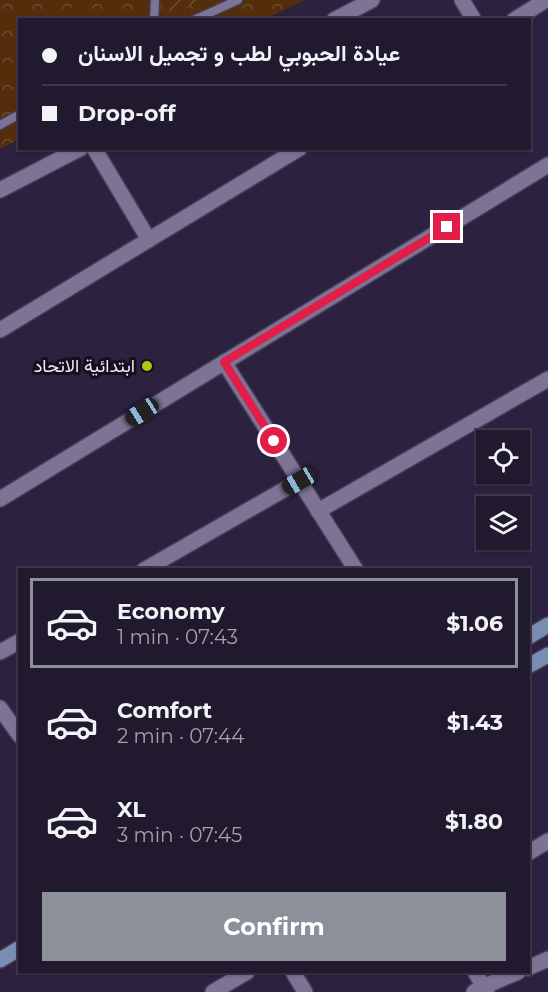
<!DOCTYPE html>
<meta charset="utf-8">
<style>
:root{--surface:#211a2f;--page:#292337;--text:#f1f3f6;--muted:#a2a1aa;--line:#3e384b;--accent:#8c9099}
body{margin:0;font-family:Montserrat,Vazirmatn,sans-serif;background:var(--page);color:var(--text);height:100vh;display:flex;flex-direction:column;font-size:22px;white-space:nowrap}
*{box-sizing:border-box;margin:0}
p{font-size:20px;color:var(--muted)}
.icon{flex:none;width:33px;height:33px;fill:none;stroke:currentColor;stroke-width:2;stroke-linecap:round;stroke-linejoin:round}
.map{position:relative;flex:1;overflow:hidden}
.panel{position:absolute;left:18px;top:568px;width:512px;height:405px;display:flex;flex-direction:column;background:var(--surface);border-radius:0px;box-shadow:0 2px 4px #0004,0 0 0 2px var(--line)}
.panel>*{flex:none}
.hud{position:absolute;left:18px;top:18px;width:513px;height:132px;border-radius:0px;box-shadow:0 2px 4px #0004,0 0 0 2px var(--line);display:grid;align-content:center;height:132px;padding:0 24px;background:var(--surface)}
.buttons{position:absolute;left:476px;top:430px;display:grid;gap:12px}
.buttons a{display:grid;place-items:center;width:54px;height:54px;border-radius:0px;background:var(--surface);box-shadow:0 2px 4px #0004,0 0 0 2px var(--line);font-size:30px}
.end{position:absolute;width:27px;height:27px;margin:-14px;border:8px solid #e11d48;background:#fff;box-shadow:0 0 0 3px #fff}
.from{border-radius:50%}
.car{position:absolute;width:18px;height:36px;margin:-18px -9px;border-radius:8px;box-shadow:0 0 4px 2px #0007;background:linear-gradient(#222 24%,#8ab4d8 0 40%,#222 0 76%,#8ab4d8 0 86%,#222 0)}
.hud b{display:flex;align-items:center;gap:21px;height:57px;font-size:22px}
.hud b+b{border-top:2px solid var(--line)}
.hud i{width:15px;height:15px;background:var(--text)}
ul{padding:10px 0 0;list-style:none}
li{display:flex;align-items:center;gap:18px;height:90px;margin:0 12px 9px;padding:0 12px;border:3px solid transparent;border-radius:0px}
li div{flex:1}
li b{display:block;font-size:22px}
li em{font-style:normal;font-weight:700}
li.active{border-color:var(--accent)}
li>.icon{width:54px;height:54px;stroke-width:1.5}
.button{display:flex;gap:12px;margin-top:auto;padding:12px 24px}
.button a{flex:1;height:69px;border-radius:0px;background:var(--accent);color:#fff;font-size:24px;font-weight:700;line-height:69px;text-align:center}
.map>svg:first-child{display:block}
</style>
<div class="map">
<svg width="548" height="992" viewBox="0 0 548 992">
<defs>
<pattern id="park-crowns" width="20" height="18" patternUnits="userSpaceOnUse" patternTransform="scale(1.5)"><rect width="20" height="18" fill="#542e0b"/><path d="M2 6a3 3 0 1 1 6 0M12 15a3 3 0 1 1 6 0" fill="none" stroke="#6d4c2f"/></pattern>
<pattern id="garden-furrows" width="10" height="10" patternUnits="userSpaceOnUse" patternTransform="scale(1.5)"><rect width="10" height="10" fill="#542e0b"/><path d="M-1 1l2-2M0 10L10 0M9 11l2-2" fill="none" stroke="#6d4c2f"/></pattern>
</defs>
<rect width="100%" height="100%" fill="#2c223f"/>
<!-- park -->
<path fill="url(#park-crowns)" d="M 0,0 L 305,0 L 265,19 L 20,20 L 19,139 L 0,149 Z"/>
<!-- garden -->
<path fill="url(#garden-furrows)" d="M 169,0 L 204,0 L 169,16 Z"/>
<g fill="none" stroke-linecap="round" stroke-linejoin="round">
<!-- lane casing -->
<g stroke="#453c55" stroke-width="11">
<path id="lane" d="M 154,20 L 155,0
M 194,20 L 238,0
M 0,125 L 20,114"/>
</g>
<!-- street casing -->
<g stroke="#453c55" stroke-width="18">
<path id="street" d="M 462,0 L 474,20
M 334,20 L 372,0
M 514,20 L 546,0
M 94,148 L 149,240
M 0,190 L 81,148
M 0,330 L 300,148
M 224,362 L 356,570
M 0,499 L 548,165
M 318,511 L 548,379
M 144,570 L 299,481
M 0,652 L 20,641
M 0,708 L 20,736
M 528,853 L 548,841
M 528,968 L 548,959
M 293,972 L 305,992
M 475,972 L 487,992
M 213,992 L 247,972
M 474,992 L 483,987 L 518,972"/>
</g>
<!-- secondary casing -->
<g stroke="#453c55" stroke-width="18">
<path id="secondary" d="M 528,637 L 548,625
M 528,666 L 548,655
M 0,960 L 20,948"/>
</g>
<!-- lane -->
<use href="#lane" stroke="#7d7395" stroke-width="8"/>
<!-- street -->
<use href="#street" stroke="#7d7395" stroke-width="15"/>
<!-- secondary -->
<use href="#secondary" stroke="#798cb4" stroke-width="15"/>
</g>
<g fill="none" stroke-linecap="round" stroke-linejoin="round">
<!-- route -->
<path stroke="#e11d48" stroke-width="8" d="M 274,441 L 224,362 L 447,227"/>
</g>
<!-- markers -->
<circle fill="#aec60c" stroke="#130f1c" stroke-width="2" cx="147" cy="366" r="6"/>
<g text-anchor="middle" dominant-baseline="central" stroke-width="6" stroke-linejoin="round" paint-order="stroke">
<!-- poi labels -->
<g font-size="18" fill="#efeafd" stroke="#130f1c" text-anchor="end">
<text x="135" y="366">ابتدائية الاتحاد</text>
</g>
</g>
</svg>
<div class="buttons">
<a><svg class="icon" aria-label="locate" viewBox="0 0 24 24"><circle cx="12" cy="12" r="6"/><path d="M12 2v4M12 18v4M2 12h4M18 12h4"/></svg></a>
<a><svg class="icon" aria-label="layers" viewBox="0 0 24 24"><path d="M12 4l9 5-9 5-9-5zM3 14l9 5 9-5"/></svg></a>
</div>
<i class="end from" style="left:274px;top:441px"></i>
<i class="end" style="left:447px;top:227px"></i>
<i class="car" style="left:142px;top:412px;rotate:238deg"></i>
<i class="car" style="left:299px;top:481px;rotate:240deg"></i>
<div class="hud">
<b><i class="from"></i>عيادة الحبوبي لطب و تجميل الاسنان</b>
<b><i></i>Drop-off</b>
</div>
<section class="panel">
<ul>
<li class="active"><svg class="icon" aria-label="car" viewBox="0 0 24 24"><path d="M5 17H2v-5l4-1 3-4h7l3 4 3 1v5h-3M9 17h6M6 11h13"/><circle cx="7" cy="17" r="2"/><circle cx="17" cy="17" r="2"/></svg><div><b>Economy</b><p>1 min · 07:43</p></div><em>$1.06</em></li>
<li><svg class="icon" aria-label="car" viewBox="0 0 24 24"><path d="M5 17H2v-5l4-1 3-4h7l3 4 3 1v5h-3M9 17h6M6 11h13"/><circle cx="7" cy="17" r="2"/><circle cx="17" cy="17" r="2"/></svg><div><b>Comfort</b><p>2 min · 07:44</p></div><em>$1.43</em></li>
<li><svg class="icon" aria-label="car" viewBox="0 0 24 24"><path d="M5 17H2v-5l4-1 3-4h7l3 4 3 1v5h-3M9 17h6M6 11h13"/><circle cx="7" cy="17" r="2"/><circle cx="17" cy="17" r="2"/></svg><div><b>XL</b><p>3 min · 07:45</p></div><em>$1.80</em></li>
</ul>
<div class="button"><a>Confirm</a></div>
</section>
</div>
